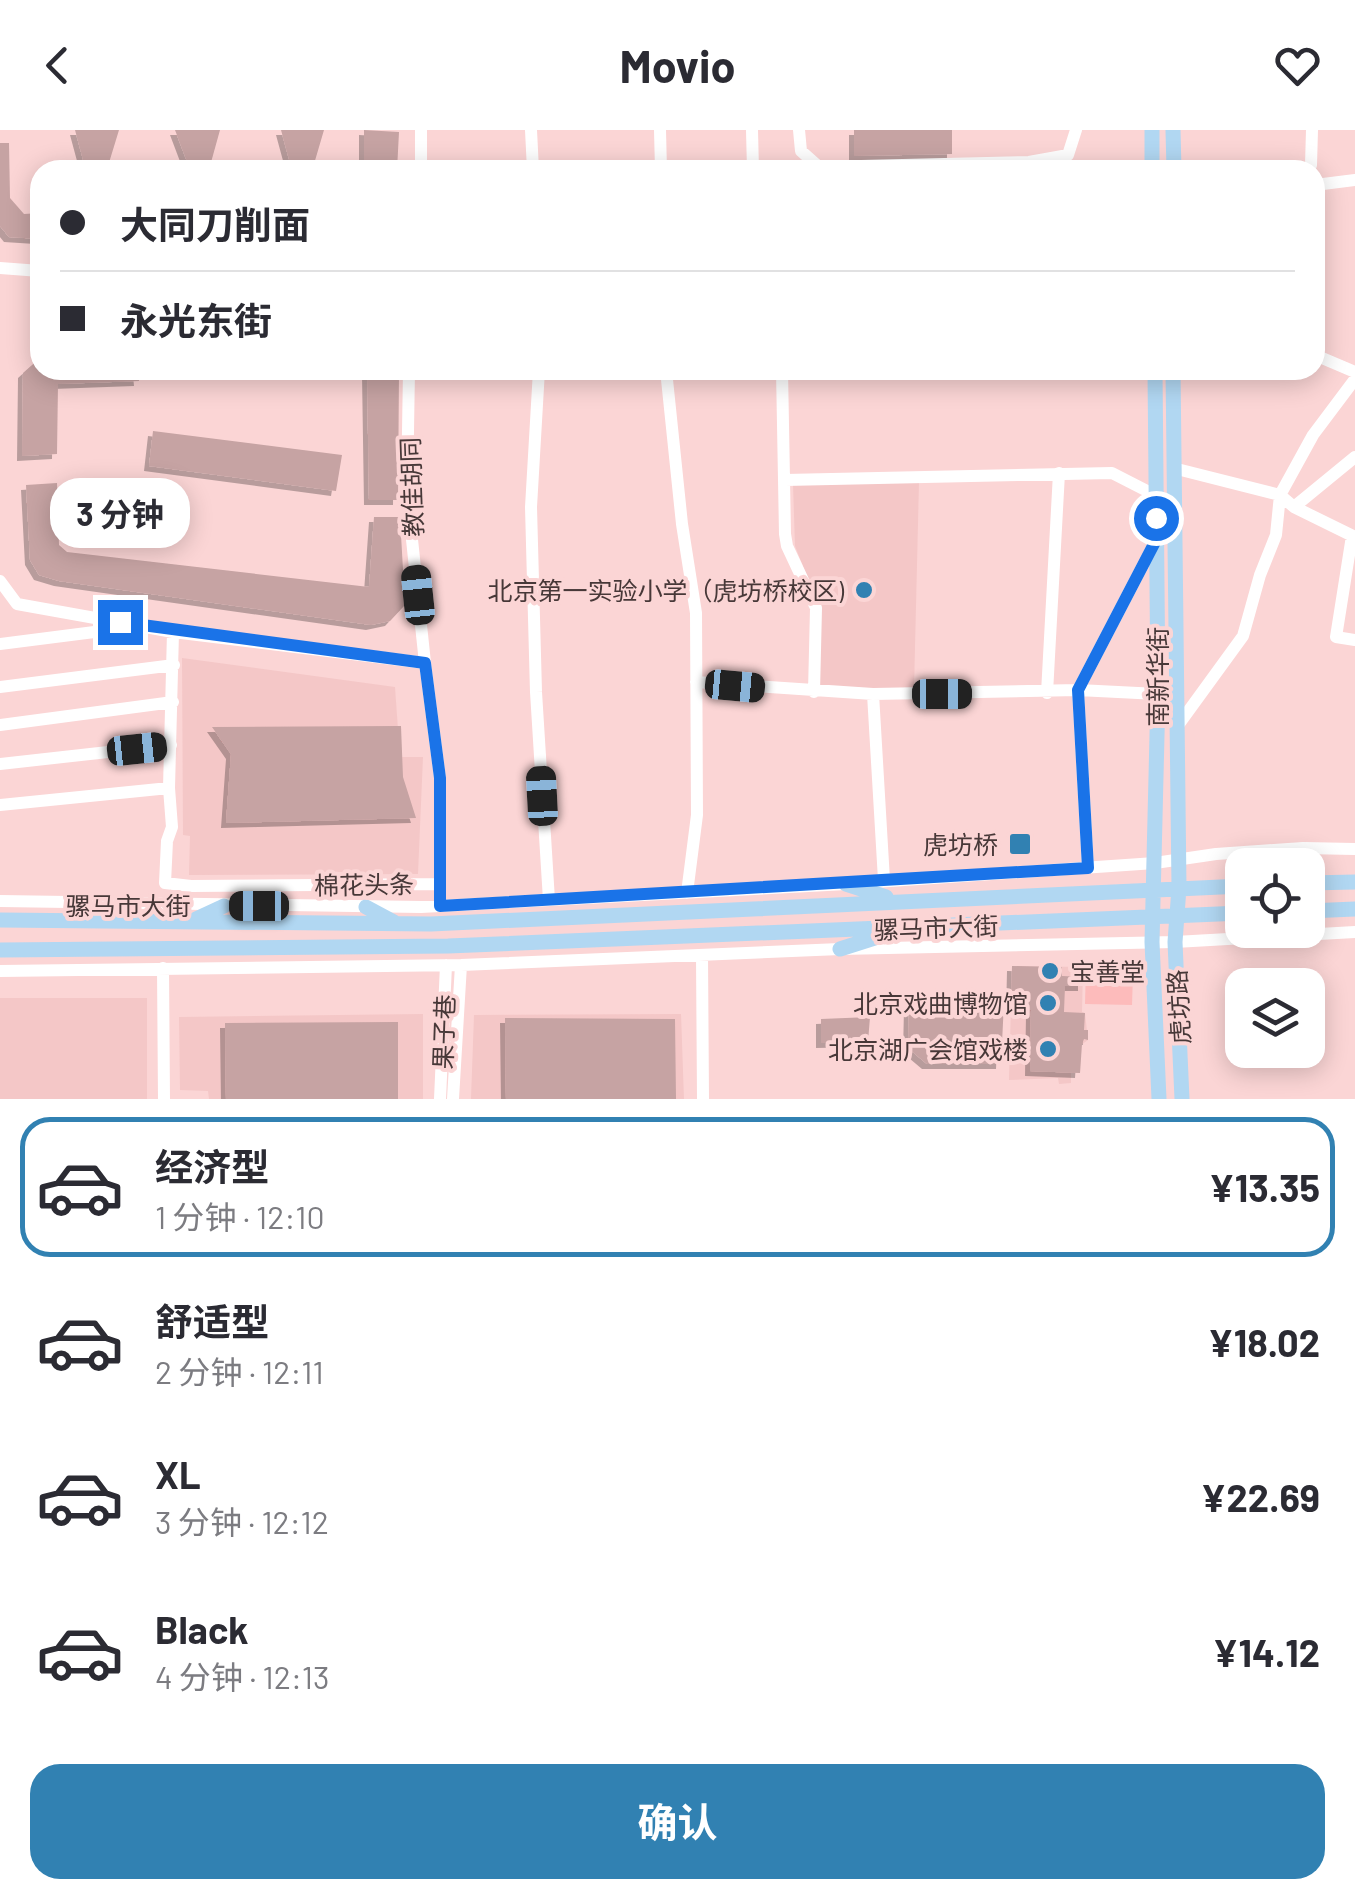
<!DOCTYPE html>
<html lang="zh">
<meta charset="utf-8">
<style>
:root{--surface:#fff;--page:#f7f7f7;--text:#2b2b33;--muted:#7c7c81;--line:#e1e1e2;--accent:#3181b2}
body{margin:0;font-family:Barlow,"Noto Sans SC",sans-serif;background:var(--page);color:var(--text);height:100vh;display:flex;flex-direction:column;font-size:38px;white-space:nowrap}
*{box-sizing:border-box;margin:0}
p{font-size:32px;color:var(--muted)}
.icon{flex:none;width:55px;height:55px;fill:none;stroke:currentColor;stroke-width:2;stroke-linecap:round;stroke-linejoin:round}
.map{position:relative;height:969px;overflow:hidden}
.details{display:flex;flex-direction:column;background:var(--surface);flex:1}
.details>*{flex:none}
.guide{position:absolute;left:30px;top:30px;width:1295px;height:220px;border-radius:30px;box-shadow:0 5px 25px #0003;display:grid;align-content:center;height:220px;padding:0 30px;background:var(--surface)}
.tools{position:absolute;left:1225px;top:718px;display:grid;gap:20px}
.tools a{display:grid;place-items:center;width:100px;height:100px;border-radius:20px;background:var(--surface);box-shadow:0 5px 25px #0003;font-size:50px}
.end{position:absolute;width:45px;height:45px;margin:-22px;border:12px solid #1a73e8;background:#fff;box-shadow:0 0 0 5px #fff}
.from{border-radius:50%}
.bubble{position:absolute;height:70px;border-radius:30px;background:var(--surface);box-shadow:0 5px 25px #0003;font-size:32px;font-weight:700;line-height:70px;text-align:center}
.car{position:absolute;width:30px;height:60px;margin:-30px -15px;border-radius:12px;box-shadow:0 0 8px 2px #0007;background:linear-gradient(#222 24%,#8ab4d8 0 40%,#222 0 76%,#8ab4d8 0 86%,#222 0)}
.guide b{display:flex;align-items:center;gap:35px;height:95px;font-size:38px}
.guide b+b{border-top:2px solid var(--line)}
.guide i{width:25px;height:25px;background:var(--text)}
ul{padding:18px 0 0;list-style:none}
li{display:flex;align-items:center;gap:30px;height:140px;margin:0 20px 15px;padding:0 10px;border:5px solid transparent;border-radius:30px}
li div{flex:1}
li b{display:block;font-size:38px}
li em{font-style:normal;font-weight:700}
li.selected{border-color:var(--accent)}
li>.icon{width:90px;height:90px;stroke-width:1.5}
.action{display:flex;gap:20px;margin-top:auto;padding:20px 30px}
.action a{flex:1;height:115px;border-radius:30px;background:var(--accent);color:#fff;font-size:40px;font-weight:700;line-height:115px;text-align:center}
header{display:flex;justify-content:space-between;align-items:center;height:130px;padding:0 30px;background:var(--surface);font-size:45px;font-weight:700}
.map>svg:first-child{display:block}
</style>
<header><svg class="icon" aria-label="back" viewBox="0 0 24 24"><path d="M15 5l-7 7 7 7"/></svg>Movio<svg class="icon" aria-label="heart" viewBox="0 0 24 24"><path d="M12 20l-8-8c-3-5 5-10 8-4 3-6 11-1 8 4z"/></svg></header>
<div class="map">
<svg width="1355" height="969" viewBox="0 0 1355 969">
<defs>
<filter id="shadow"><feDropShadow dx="-5" dy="5" stdDeviation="0" flood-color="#0004"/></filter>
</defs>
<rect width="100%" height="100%" fill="#fbd5d5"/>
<!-- built -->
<path fill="#f4c7c7" d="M 919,352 L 914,559 L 819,560 L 820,479 L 795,416 L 793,354 Z
M 182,528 L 395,557 L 400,627 L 423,627 L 418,744 L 189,745 L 190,706 L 183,705 Z
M 1012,836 L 1083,837 L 1082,882 L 1085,883 L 1088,910 L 1081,915 L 1080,943 L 1071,943 L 1071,953 L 1059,954 L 1058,948 L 1009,950 Z
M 0,868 L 147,868 L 147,969 L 0,969 Z
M 423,884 L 423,969 L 209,969 L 208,961 L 180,960 L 179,887 Z
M 681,884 L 684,969 L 471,969 L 474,885 Z"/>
<!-- green -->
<path fill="#fdbbbb" d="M 1119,836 L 1133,844 L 1132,875 L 1085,874 L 1086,837 Z"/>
<!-- building -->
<path fill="#c6a3a3" filter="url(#shadow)" d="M 75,0 L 119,0 L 108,36 L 85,37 Z
M 175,0 L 220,0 L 210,36 L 189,37 Z
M 281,0 L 324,0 L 314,34 L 290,33 Z
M 364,0 L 399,2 L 397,40 L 364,40 Z
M 854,0 L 952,0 L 952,24 L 854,26 Z
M 0,13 L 9,13 L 10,68 L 24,84 L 40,83 L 40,109 L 9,107 L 0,96 Z
M 40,228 L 40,240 L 138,240 L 139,251 L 58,254 L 57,324 L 22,326 L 23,243 Z
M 367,240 L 399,240 L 398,370 L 369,370 Z
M 153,301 L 342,325 L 336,361 L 149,336 Z
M 57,353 L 59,415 L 67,422 L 369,457 L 374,387 L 400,387 L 405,475 L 390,491 L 371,495 L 59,451 L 39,445 L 30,430 L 26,355 Z
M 401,596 L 403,647 L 416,688 L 226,693 L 231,624 L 212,597 Z
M 1012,836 L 1062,837 L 1062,846 L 1083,847 L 1083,856 L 1065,856 L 1064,882 L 1085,883 L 1084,900 L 1088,900 L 1088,910 L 1084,909 L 1082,914 L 1080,943 L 1030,941 L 1031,880 L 1011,880 Z
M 916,870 L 1004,872 L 1001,934 L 927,934 L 908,918 L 909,873 Z
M 870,887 L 868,912 L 821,913 L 821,889 Z
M 505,888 L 675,889 L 676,969 L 506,969 Z
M 398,892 L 398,969 L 226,969 L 225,893 Z"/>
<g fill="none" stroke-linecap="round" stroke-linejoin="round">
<!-- minor -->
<path stroke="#fff" stroke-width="12" d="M 421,0 L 421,40
M 531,0 L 533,40
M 660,0 L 661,40
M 752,0 L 753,40
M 799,0 L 801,21 L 819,37 L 1029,32 L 1068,25 L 1076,0
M 1307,40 L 1311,35 L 1312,0
M 1315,55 L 1355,50
M 0,138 L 40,141
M 1315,225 L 1355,242
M 409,240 L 407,362 L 425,533
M 539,240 L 531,377 L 536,562 L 549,770
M 666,240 L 682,394 L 696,483 L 697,685 L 687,763
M 782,240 L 785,404 L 787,416 L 816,478 L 814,562
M 1173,338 L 1280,365 L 1294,377 L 1355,407
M 785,350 L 1112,343 L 1155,365
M 1294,377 L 1355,327
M 1352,406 L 1336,507 L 1355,510
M 0,451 L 17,474 L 173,502 L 425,533 L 440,648 L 440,776
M 173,502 L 169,658 L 172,697 L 167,711 L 165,753 L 191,756 L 440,754
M 0,514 L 110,500 L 120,492
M 696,552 L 873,564 L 1078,560 L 1158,564
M 0,557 L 174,535
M 1047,563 L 1059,343
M 873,564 L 884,750
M 1179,594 L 1243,506 L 1260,445 L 1276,405 L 1280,365 L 1313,305 L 1355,249
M 0,595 L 173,572
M 0,634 L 171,615
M 0,675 L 169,658
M 1088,738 L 1078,560 L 1156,410
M 0,771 L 421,777 L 846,754 L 1155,733 L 1216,724 L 1303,718 L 1355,719
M 702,826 L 703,969
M 163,838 L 164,969
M 0,841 L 461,835 L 840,819 L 1175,812 L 1355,802
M 440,969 L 446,835
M 453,969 L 461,835"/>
<!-- major -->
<path stroke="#b1d7f2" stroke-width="15" d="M 1152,0 L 1152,40
M 1173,0 L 1174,40
M 1155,240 L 1158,564 L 1152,812 L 1159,969
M 1173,240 L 1179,758 L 1175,812 L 1182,969
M 1308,753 L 1355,752
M 846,754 L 886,767
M 366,777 L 394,792
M 1308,781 L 1355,779
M 196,789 L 224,776
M 0,790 L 431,794 L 1242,756
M 840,819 L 884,805
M 0,820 L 448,816 L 1242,783"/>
</g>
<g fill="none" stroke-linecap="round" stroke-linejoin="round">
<!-- route -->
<path stroke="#1a73e8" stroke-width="12" d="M 120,492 L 425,533 L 440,648 L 440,776 L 1088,738 L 1078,560 L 1156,410 L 1156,388"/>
</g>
<!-- markers -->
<g fill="#3181b2" stroke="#fbd5d5" stroke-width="4">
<circle cx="864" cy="460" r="10"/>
<rect x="1008" y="702" width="24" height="24" rx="5"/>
<circle cx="1050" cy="841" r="10"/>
<circle cx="1048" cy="873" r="10"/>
<circle cx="1048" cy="919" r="10"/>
</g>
<g text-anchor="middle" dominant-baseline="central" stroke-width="8" stroke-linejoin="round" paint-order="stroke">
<!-- street labels -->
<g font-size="25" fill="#473838" stroke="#fbd5d5">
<text transform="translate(411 357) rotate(-92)">教佳胡同</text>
<text transform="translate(1157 547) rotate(-90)">南新华街</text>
<text transform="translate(364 754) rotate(-1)">棉花头条</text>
<text x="128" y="775">骡马市大街</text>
<text transform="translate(936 797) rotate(-2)">骡马市大街</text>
<text transform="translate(1178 877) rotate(-93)">虎坊路</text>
<text transform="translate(443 902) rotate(-88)">果子巷</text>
</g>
<!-- poi labels -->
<g font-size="25" fill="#473838" stroke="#fbd5d5" text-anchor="end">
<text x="844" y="460">北京第一实验小学（虎坊桥校区)</text>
<text x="998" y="714">虎坊桥</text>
<text x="1070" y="841" text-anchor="start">宝善堂</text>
<text x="1028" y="873">北京戏曲博物馆</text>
<text x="1028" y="919">北京湖广会馆戏楼</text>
</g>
</g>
</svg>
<div class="tools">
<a><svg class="icon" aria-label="locate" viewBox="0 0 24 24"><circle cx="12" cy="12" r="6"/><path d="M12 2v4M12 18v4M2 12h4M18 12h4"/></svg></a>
<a><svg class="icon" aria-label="layers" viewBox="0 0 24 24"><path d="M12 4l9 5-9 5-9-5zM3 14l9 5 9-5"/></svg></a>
</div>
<i class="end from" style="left:1156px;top:388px"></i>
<i class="end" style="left:120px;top:492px"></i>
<div class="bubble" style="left:50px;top:348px;width:140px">3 分钟</div>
<i class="car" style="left:418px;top:465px;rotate:354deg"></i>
<i class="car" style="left:735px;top:556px;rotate:95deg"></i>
<i class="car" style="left:942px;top:564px;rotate:90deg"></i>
<i class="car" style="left:137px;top:619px;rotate:84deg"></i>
<i class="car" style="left:542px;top:666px;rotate:357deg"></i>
<i class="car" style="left:259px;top:776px;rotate:270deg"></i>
<div class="guide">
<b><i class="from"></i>大同刀削面</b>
<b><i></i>永光东街</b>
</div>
</div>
<section class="details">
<ul>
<li class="selected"><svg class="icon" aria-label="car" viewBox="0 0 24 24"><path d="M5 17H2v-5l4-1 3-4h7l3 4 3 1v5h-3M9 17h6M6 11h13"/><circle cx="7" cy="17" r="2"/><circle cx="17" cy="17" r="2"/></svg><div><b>经济型</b><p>1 分钟 · 12:10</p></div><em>¥13.35</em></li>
<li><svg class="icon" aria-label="car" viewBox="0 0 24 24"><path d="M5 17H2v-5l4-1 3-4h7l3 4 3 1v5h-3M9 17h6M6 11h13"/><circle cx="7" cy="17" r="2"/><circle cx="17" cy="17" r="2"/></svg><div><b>舒适型</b><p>2 分钟 · 12:11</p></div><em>¥18.02</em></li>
<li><svg class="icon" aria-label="car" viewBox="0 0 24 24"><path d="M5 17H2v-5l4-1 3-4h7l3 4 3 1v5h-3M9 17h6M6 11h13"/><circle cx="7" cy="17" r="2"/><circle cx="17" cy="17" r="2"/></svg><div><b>XL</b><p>3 分钟 · 12:12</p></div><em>¥22.69</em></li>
<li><svg class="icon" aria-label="car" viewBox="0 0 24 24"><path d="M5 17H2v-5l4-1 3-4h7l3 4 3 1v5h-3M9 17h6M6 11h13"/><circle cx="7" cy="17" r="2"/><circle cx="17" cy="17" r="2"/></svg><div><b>Black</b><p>4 分钟 · 12:13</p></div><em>¥14.12</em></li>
</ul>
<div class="action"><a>确认</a></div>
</section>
